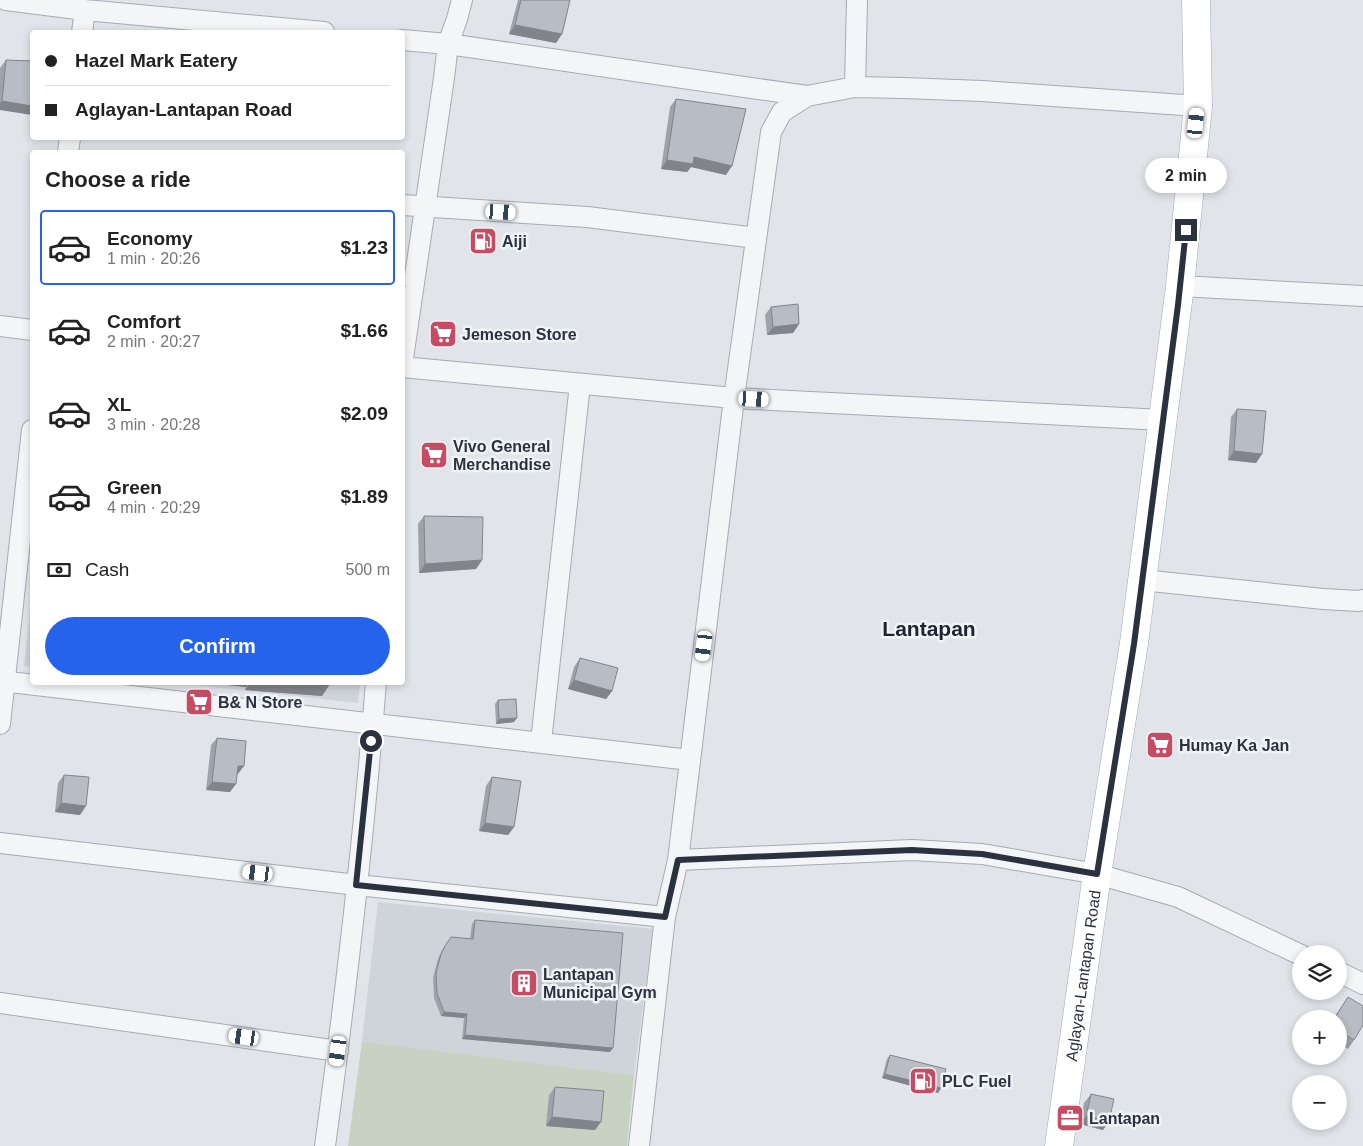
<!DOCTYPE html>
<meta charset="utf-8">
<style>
:root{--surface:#fff;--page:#f6f6f6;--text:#222;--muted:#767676;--line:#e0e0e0;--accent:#2563eb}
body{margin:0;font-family:Arial,sans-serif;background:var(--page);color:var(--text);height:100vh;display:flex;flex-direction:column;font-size:19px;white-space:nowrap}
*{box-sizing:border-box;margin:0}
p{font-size:16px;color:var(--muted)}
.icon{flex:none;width:28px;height:28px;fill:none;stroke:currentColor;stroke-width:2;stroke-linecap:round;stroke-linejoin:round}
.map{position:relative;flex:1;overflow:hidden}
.panel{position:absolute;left:30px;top:150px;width:375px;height:535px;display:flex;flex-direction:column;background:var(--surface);border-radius:5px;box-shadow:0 2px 8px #0003}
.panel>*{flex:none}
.guide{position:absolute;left:30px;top:30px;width:375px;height:110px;border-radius:5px;box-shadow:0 2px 8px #0003;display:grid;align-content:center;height:110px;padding:0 15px;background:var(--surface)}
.controls{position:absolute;left:1292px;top:945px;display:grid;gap:10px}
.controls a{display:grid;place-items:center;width:55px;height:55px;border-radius:50%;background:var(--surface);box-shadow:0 2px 8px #0003;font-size:25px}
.end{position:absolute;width:22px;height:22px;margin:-11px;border:6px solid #2a323f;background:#fff;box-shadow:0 0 0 2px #fff}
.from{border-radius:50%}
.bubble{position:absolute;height:35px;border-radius:18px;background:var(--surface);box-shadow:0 2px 8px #0003;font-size:16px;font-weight:700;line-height:35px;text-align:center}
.car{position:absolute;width:15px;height:30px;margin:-15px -8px;border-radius:6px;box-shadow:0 0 4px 1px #0007;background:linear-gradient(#fff 24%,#345 0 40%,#fff 0 76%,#345 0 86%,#fff 0)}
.guide b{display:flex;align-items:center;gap:18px;height:48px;font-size:19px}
.guide b+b{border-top:1px solid var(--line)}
.guide i{width:12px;height:12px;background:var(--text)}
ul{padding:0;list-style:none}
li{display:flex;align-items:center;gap:15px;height:75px;margin:0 10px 8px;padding:0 5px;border:2px solid transparent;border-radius:5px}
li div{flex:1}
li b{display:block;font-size:19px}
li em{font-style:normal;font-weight:700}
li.current{border-color:var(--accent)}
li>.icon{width:45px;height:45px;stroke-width:1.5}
h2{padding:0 15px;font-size:22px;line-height:60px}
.pay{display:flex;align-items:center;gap:12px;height:55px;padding:0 15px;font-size:19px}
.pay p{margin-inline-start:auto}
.button{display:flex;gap:10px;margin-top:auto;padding:10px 15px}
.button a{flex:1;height:58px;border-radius:30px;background:var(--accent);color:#fff;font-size:20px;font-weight:700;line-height:58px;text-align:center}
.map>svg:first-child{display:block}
</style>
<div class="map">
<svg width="1363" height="1146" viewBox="0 0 1363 1146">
<rect width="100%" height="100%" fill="#e1e4e9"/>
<!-- built -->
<path fill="#cfd3da" d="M 32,593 L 32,667 L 24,666 Z
M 176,683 L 360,683 L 358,703 Z
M 378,902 L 653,929 L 634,1075 L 362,1041 Z"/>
<!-- green -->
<path fill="#c7d2c2" d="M 362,1041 L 634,1075 L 627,1146 L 348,1146 Z"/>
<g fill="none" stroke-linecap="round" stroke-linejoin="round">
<!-- street casing -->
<g stroke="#a6abb3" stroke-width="22">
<path id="street" d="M 6,0 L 85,10 L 324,32
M 82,32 L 85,10
M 402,40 L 448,44 L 807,96
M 855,87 L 857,0
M 68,152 L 70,138
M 402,205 L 587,217 L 756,238
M 1180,286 L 1363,296
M 0,326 L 32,330
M 402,365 L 444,78 L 448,44 L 457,19 L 462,0
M 402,367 L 734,398 L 1163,420
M 1142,580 L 1323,599 L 1359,601 L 1363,600
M 0,681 L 690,760
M 0,724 L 32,430
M 541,742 L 580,384
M 0,843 L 357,885 L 665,917
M 678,860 L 912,850 L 982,854 L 1097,874 L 1178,897 L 1301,955
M 1339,972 L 1363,984
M 0,1003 L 338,1051
M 325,1146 C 346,992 364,837 376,682
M 639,1146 L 665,917 L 678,860 L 734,398 L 771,132 L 782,112 L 807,96 L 855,87 L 904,88 L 982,91 L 1198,106"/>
</g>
<!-- primary casing -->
<g stroke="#a0a9b4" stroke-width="29">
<g id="primary">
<path id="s1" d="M 1059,1146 L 1097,874 L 1134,643 L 1180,286 L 1198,106 L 1196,0"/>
</g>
</g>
<!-- street -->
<use href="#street" stroke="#f3f5f7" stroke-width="20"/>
<!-- primary -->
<use href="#primary" stroke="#fff" stroke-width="28"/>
</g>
<!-- wall -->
<path fill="#9ea3a9" d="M 518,0 L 570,0 L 562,34 L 556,43 L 509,34 Z
M 6,60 L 32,61 L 0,110 L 0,68 Z
M 676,99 L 726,175 L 691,167 L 687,172 L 661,169 L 670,107 Z
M 771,307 L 799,324 L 793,333 L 767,335 L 765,315 Z
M 1237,409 L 1262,454 L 1256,463 L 1228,460 L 1231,417 Z
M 424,516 L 482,560 L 476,569 L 419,573 L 418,524 Z
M 580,658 L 612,691 L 606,699 L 568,689 L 574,667 Z
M 200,682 L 330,682 L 322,696 L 245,690 L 246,687 Z
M 498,700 L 514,722 L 496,724 L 495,704 Z
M 217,738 L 238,774 L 237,774 L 230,792 L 206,790 L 211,745 Z
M 64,775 L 80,815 L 55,812 L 58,783 Z
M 492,777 L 514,827 L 508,835 L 479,831 L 486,786 Z
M 475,920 L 610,1052 L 462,1039 L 464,1018 L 441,1016 L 434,998 L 433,978 L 438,959 L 442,950 L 451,937 L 470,939 L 472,924 Z
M 1348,997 L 1354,1040 L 1348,1049 L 1339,1043 L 1339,1019 L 1333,1019 Z
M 890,1055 L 941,1088 L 938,1093 L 882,1078 L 887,1059 Z
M 555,1087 L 595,1130 L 546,1126 L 549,1095 Z
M 1091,1094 L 1109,1121 L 1103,1130 L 1080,1124 L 1084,1103 Z"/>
<!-- shaded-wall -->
<path fill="#81848a" d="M 515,25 L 562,34 L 556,43 L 509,34 Z
M 2,101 L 32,106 L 32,115 L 0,110 L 0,103 Z
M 694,157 L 732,166 L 726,175 L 691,167 L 687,172 L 661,169 L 667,160 Z
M 799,324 L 793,333 L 767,335 L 773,327 Z
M 1234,451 L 1262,454 L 1256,463 L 1228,460 Z
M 482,560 L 476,569 L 419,573 L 425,564 Z
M 574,680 L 612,691 L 606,699 L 568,689 Z
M 200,682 L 249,682 L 246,687 Z
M 251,682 L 311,682 L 330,684 L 322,696 L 245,690 Z
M 517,718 L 514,722 L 496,724 L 499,719 Z
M 238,766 L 244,766 L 238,774 L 233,774 Z
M 212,782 L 236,784 L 230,792 L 206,790 Z
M 61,803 L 86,806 L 80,815 L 55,812 Z
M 485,823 L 514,827 L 508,835 L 479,831 Z
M 444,1012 L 467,1014 L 464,1018 L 441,1016 Z
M 465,1035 L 613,1048 L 610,1052 L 462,1039 Z
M 885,1074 L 941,1088 L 938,1093 L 882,1078 Z
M 1086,1116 L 1109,1121 L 1103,1130 L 1080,1124 Z
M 552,1117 L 601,1122 L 595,1130 L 546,1126 Z"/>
<!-- building -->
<path fill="#b8bdc5" stroke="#81848a" d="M 521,0 L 570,0 L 562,34 L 515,25 Z
M 6,60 L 32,61 L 32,106 L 2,101 Z
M 676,99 L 746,109 L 732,166 L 694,157 L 693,164 L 667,160 Z
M 402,285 L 405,285 L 402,304 Z
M 798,304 L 799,324 L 773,327 L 771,307 Z
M 1237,409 L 1266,411 L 1262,454 L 1234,451 Z
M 424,516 L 483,517 L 482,560 L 425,564 Z
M 580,658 L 618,668 L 612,691 L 574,680 Z
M 311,682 L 330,682 L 330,684 Z
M 516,699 L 517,718 L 499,719 L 498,700 Z
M 217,738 L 246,741 L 244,766 L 238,766 L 236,784 L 212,782 Z
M 64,775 L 89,777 L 86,806 L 61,803 Z
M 492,777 L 521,781 L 514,827 L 485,823 Z
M 475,920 L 623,933 L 613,1048 L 465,1035 L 467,1014 L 444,1012 L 437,993 L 436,973 L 441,954 L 445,946 L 451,937 L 473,939 Z
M 1348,997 L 1363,1006 L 1363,1025 L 1354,1040 L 1339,1031 L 1339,1019 L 1334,1019 Z
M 890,1055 L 946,1069 L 941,1088 L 885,1074 Z
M 555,1087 L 604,1091 L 601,1122 L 552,1117 Z
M 1091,1094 L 1114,1099 L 1109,1121 L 1086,1116 Z"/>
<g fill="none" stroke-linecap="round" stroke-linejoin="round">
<!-- route -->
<path stroke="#2a323f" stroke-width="6" d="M 371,741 L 356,885 L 665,917 L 678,860 L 912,850 L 982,854 L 1097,874 L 1134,644 L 1178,305 L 1186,230"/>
</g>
<!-- icons -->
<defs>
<g id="fuel-square" transform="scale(1.4375)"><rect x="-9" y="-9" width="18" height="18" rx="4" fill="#c74c63" stroke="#f0f3f6"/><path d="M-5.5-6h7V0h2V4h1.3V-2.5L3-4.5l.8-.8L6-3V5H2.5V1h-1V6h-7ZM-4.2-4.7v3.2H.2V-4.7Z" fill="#fff"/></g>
<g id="supermarket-square" transform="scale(1.4375)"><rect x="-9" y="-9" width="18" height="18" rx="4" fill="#c74c63" stroke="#f0f3f6"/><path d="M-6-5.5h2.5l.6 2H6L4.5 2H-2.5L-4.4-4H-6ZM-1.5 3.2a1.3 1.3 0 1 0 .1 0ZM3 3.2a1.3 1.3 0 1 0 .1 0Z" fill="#fff"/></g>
<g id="building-square" transform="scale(1.4375)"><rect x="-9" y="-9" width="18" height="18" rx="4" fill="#c74c63" stroke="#f0f3f6"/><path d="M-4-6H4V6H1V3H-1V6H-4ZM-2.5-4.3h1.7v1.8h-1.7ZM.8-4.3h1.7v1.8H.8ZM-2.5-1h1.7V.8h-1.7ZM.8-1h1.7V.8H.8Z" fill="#fff"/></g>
<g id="office-square" transform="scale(1.4375)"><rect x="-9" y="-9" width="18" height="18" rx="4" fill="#c74c63" stroke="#f0f3f6"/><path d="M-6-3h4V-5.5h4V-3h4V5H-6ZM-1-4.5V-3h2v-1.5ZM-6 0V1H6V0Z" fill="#fff"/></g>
</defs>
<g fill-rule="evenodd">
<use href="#fuel-square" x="483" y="241"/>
<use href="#supermarket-square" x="443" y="334"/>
<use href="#supermarket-square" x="434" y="455"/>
<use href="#supermarket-square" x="199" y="702"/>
<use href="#supermarket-square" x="1160" y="745"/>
<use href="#building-square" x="524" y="983"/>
<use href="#fuel-square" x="923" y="1081"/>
<use href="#office-square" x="1070" y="1118"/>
</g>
<g text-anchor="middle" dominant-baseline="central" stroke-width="5" stroke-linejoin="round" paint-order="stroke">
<!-- poi labels -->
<g font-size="16" font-weight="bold" fill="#2a323f" stroke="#f0f3f6" text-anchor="start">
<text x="502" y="241">Aiji</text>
<text x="462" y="334">Jemeson Store</text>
<text x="453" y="446">Vivo General<tspan x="453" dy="18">Merchandise</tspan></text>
<text x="218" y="702">B&amp; N Store</text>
<text x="1179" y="745">Humay Ka Jan</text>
<text x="543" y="974">Lantapan<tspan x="543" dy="18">Municipal Gym</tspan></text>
<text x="942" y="1081">PLC Fuel</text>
<text x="1089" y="1118">Lantapan</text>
</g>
<!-- street labels -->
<g font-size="16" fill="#2a323f" stroke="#f0f3f6">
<text stroke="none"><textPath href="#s1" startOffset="172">Aglayan-Lantapan Road</textPath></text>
</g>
<!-- district labels -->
<g font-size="21" font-weight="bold" fill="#1c2430" stroke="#f0f3f6">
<text x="929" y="628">Lantapan</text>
</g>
</g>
</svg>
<div class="controls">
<a><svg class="icon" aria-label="layers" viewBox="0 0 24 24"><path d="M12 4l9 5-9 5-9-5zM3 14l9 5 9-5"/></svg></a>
<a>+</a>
<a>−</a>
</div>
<i class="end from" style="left:371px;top:741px"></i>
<i class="end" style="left:1186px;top:230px"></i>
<div class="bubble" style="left:1145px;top:158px;width:82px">2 min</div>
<i class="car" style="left:1196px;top:123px;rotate:6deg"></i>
<i class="car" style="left:501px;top:212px;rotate:93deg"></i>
<i class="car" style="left:754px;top:399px;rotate:93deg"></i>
<i class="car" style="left:704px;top:646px;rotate:187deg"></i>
<i class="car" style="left:258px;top:873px;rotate:277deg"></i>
<i class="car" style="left:244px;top:1037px;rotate:278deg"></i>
<i class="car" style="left:338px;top:1051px;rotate:188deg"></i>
<div class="guide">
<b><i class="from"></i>Hazel Mark Eatery</b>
<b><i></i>Aglayan-Lantapan Road</b>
</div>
<section class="panel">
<h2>Choose a ride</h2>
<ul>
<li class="current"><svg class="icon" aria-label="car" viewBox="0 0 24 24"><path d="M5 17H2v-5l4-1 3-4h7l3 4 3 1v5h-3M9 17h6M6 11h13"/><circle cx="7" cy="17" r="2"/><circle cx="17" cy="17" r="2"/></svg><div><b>Economy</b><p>1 min · 20:26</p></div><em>$1.23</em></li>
<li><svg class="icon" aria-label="car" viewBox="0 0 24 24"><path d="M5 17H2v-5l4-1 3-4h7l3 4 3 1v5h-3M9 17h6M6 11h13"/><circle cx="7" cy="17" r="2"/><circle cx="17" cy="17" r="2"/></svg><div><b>Comfort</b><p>2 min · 20:27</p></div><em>$1.66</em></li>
<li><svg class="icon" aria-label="car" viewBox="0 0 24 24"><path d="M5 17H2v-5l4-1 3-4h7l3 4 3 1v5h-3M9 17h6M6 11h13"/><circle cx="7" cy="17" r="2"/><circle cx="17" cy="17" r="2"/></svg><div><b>XL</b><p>3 min · 20:28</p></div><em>$2.09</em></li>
<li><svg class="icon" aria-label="car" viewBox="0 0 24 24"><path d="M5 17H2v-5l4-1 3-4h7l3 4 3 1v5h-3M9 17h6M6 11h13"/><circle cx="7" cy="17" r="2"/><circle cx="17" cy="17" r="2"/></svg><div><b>Green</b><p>4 min · 20:29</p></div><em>$1.89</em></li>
</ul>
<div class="pay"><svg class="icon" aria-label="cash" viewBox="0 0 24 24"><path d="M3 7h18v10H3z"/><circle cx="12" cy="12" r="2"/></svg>Cash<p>500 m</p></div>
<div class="button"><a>Confirm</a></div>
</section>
</div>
